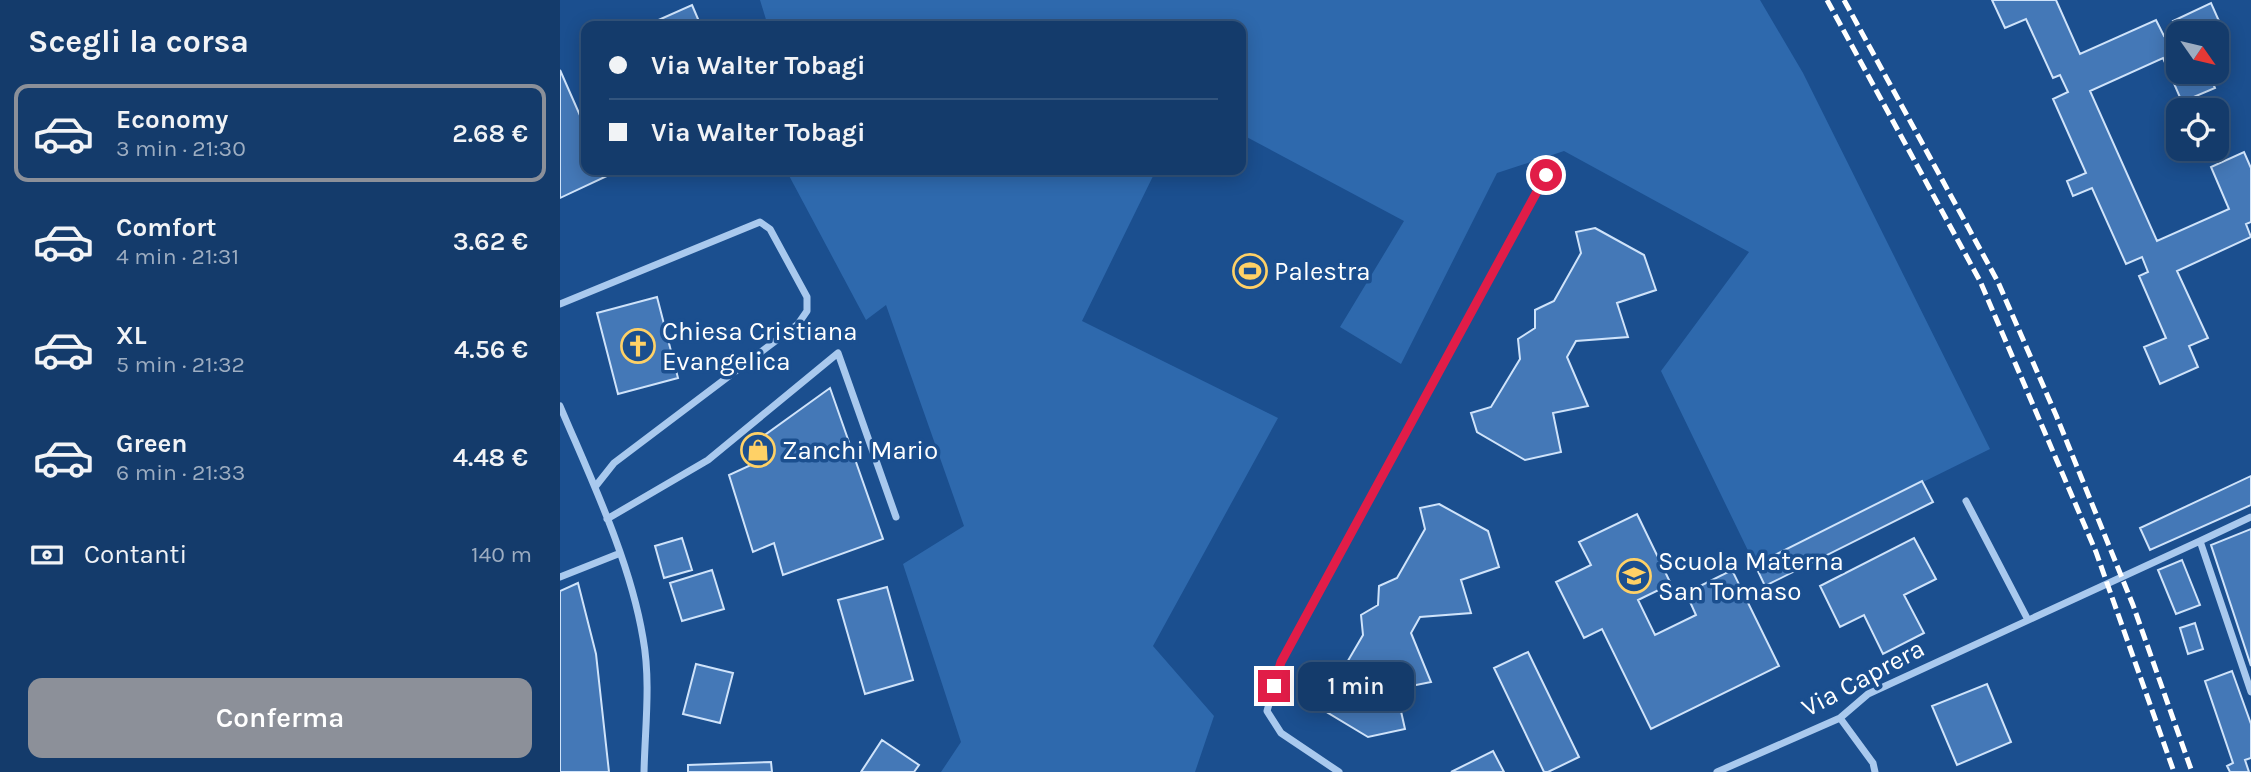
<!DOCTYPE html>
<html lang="it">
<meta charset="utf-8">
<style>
:root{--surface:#143b6b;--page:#214673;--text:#f1f3f6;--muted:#9dadc1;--line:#33557e;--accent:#8c9099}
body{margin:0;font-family:Karla,sans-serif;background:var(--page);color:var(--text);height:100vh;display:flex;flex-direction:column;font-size:26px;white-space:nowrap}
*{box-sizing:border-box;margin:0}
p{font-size:23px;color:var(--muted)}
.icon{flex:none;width:38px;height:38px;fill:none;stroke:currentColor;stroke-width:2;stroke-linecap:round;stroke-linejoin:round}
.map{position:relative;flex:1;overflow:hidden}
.details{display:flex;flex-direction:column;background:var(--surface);width:560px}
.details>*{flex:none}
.hud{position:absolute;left:21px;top:21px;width:665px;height:154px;border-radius:14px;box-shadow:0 4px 18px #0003,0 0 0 2px var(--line);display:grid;align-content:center;height:154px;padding:0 28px;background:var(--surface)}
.needle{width:46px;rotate:124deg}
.controls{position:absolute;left:1606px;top:21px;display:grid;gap:14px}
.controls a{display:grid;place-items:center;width:63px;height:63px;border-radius:14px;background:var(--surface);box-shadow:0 4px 18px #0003,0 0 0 2px var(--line);font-size:35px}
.end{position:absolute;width:32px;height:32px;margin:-16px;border:9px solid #e11d48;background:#fff;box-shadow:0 0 0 4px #fff}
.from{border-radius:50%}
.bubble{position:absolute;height:49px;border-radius:14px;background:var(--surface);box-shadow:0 4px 18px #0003,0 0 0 2px var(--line);font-size:23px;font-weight:600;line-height:49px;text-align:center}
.hud b{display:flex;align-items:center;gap:24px;height:66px;font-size:26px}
.hud b+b{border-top:2px solid var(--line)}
.hud i{width:18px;height:18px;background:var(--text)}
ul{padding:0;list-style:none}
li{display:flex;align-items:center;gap:21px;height:98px;margin:0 14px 10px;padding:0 14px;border:4px solid transparent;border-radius:14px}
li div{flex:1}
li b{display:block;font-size:26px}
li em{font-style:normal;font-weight:600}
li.active{border-color:var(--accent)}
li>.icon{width:63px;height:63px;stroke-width:1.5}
h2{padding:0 28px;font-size:32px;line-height:84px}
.pay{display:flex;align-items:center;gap:18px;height:77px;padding:0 28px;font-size:26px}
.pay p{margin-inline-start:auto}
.action{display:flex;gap:14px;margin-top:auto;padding:14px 28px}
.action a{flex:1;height:80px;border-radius:14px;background:var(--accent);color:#fff;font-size:28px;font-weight:600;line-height:80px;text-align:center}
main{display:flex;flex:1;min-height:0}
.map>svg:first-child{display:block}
</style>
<main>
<section class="details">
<h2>Scegli la corsa</h2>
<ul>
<li class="active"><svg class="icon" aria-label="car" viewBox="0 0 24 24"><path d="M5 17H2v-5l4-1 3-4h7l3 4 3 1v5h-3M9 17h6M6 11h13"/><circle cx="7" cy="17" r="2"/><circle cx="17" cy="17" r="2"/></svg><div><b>Economy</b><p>3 min · 21:30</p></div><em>2.68 €</em></li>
<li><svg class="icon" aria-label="car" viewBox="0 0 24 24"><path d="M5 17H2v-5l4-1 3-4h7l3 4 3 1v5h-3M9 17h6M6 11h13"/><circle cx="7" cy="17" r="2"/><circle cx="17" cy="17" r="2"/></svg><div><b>Comfort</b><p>4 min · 21:31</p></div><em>3.62 €</em></li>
<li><svg class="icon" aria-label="car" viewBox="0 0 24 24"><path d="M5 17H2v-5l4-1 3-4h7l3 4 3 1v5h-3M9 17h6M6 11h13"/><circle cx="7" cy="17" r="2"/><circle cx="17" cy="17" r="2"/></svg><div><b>XL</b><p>5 min · 21:32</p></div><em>4.56 €</em></li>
<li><svg class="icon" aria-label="car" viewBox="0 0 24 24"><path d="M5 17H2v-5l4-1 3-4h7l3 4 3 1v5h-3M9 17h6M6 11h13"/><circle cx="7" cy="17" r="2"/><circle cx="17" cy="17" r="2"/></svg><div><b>Green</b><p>6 min · 21:33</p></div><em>4.48 €</em></li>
</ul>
<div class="pay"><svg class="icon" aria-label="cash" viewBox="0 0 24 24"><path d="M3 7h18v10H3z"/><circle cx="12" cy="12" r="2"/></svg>Contanti<p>140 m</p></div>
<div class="action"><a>Conferma</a></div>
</section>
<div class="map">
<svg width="1691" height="772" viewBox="0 0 1691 772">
<rect width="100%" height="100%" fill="#1b4f8f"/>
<!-- green -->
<path fill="#2e69ad" d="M 200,0 L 1200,0 L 1243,73 L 1430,449 L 1195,565 L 1101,371 L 1189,252 L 1004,151 L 937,173 L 841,364 L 780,327 L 844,221 L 681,134 L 681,26 L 208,26 Z
M 226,170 L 596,170 L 522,321 L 718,418 L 593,646 L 654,716 L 635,772 L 381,772 L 401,742 L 343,564 L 404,526 L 326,305 L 306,320 Z"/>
<!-- building -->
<path fill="#4478b7" stroke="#cfe3fa" stroke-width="2" d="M 1432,0 L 1496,0 L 1520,54 L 1596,20 L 1604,36 L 1617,30 L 1613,21 L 1651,3 L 1667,39 L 1657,43 L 1657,33 L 1619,33 L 1619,72 L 1648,72 L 1655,88 L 1622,102 L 1603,58 L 1530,91 L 1597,241 L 1669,209 L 1651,167 L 1684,152 L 1691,168 L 1691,222 L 1686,224 L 1691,237 L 1617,271 L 1648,338 L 1629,346 L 1638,367 L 1600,384 L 1584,347 L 1606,338 L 1579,276 L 1588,272 L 1582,257 L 1566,264 L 1532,188 L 1513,196 L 1507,181 L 1526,173 L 1493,99 L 1508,92 L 1500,75 L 1493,78 L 1466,19 L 1445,28 Z
M 132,5 L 141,26 L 85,26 Z
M 0,70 L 26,129 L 26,170 L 45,170 L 47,176 L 0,198 Z
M 1035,228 L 1084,255 L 1096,290 L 1057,303 L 1068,337 L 1016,341 L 1007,357 L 1028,406 L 993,413 L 1001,452 L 965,460 L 917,432 L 911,413 L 931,407 L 960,359 L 958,339 L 975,328 L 975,310 L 994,301 L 1021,253 L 1016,232 Z
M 97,297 L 118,378 L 58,394 L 37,313 Z
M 270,388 L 323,539 L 223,575 L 214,543 L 193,552 L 169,475 L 191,465 L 184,450 Z
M 1691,476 L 1691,505 L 1590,550 L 1580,528 Z
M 1362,481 L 1373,502 L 1205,586 L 1195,565 Z
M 879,504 L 928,531 L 939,567 L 901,580 L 911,613 L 860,617 L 851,633 L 871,682 L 836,689 L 845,729 L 808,737 L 760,708 L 754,689 L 775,683 L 803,635 L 801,615 L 818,605 L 819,586 L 837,578 L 865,529 L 860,508 Z
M 1077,514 L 1111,584 L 1078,600 L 1095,635 L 1136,615 L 1126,593 L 1172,570 L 1219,666 L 1091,729 L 1042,629 L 1024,638 L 996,582 L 1031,565 L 1019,542 Z
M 1691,529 L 1691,666 L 1651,545 Z
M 122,538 L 132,570 L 104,578 L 95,546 Z
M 1354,538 L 1376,579 L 1344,595 L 1364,633 L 1323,654 L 1304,615 L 1280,627 L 1260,586 Z
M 1622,560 L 1640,605 L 1616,614 L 1598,570 Z
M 152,570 L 164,609 L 122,621 L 110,583 Z
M 18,583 L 36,654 L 49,772 L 0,772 L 0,591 Z
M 327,587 L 353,680 L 305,694 L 278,600 Z
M 1635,623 L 1643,649 L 1628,654 L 1620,628 Z
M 968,652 L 1019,757 L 988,772 L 984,772 L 934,668 Z
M 136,664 L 173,673 L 160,723 L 123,714 Z
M 1672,671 L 1691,724 L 1691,758 L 1685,760 L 1689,772 L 1670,772 L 1667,766 L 1673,763 L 1645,681 Z
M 1427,684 L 1451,742 L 1397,765 L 1372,706 Z
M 322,740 L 359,765 L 354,772 L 301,772 Z
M 933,751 L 944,772 L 891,772 Z
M 211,762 L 212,772 L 128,772 L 128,765 Z"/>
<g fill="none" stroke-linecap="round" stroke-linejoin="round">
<!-- minor -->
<path stroke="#a9c9ee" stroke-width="7" d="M 0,304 L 200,222 L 210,229 L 247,297 L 247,311 L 238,324 L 54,463 L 35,487
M 0,406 C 31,479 70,560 83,638 C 91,682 85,727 84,772
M 1406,501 L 1467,618
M 1691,517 L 1640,541 L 1691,692
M 47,519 L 148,460 L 278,353 L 336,517
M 0,577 L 58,554
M 1280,718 L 1313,763 L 1315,772
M 779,772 L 721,733 L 707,711 L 721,662 L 986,175
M 1157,772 L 1280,718 L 1308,694 L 1640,541"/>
<!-- rail -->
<path stroke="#fff" stroke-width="5" stroke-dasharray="12 5" stroke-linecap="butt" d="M 1267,0 L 1420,281 L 1536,552 L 1614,772
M 1284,0 L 1438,282 L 1496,415 L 1573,605 L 1632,772"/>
</g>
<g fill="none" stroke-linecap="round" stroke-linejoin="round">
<!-- route -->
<path stroke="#e11d48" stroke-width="9" d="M 714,686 L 721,662 L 986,175"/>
</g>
<!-- icons -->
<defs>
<g id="stadium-ring" transform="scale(1.75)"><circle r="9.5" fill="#1b4f8f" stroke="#ffd166" stroke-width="1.5"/><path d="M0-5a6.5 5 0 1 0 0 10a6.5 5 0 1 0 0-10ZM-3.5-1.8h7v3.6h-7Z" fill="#ffd166"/></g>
<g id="church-ring" transform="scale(1.75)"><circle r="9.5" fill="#1b4f8f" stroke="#ffd166" stroke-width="1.5"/><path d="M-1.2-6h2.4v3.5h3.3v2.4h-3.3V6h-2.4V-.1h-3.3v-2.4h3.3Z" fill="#ffd166"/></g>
<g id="shop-ring" transform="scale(1.75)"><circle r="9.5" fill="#1b4f8f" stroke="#ffd166" stroke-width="1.5"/><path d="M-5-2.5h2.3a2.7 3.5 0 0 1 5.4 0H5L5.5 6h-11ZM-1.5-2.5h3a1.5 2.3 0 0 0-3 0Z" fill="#ffd166"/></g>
<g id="school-ring" transform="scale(1.75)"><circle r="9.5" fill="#1b4f8f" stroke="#ffd166" stroke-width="1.5"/><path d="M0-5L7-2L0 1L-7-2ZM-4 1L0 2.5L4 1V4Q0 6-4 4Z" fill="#ffd166"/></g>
</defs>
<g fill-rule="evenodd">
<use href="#stadium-ring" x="690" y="271"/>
<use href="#church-ring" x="78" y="346"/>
<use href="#shop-ring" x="198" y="450"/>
<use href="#school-ring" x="1074" y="576"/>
</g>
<g text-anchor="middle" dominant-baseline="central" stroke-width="7" stroke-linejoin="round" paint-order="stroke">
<!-- poi labels -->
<g font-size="26" fill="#fff" stroke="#1b4f8f" text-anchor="start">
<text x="714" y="271">Palestra</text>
<text x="102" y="331">Chiesa Cristiana<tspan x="102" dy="30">Evangelica</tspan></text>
<text x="222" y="450">Zanchi Mario</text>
<text x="1098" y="561">Scuola Materna<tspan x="1098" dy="30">San Tomaso</tspan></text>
</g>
<!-- street labels -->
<g font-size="26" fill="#fff" stroke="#1b4f8f">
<text transform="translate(1303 678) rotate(-28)">Via Caprera</text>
</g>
</g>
</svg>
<div class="controls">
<a><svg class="needle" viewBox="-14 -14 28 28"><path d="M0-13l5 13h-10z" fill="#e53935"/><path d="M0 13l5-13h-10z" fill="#9dadc1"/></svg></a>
<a><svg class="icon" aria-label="locate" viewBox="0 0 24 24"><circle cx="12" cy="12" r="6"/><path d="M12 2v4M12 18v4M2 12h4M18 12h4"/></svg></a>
</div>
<i class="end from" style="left:986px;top:175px"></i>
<i class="end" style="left:714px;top:686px"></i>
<div class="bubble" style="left:738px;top:662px;width:116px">1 min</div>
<div class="hud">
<b><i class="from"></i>Via Walter Tobagi</b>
<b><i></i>Via Walter Tobagi</b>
</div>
</div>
</main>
